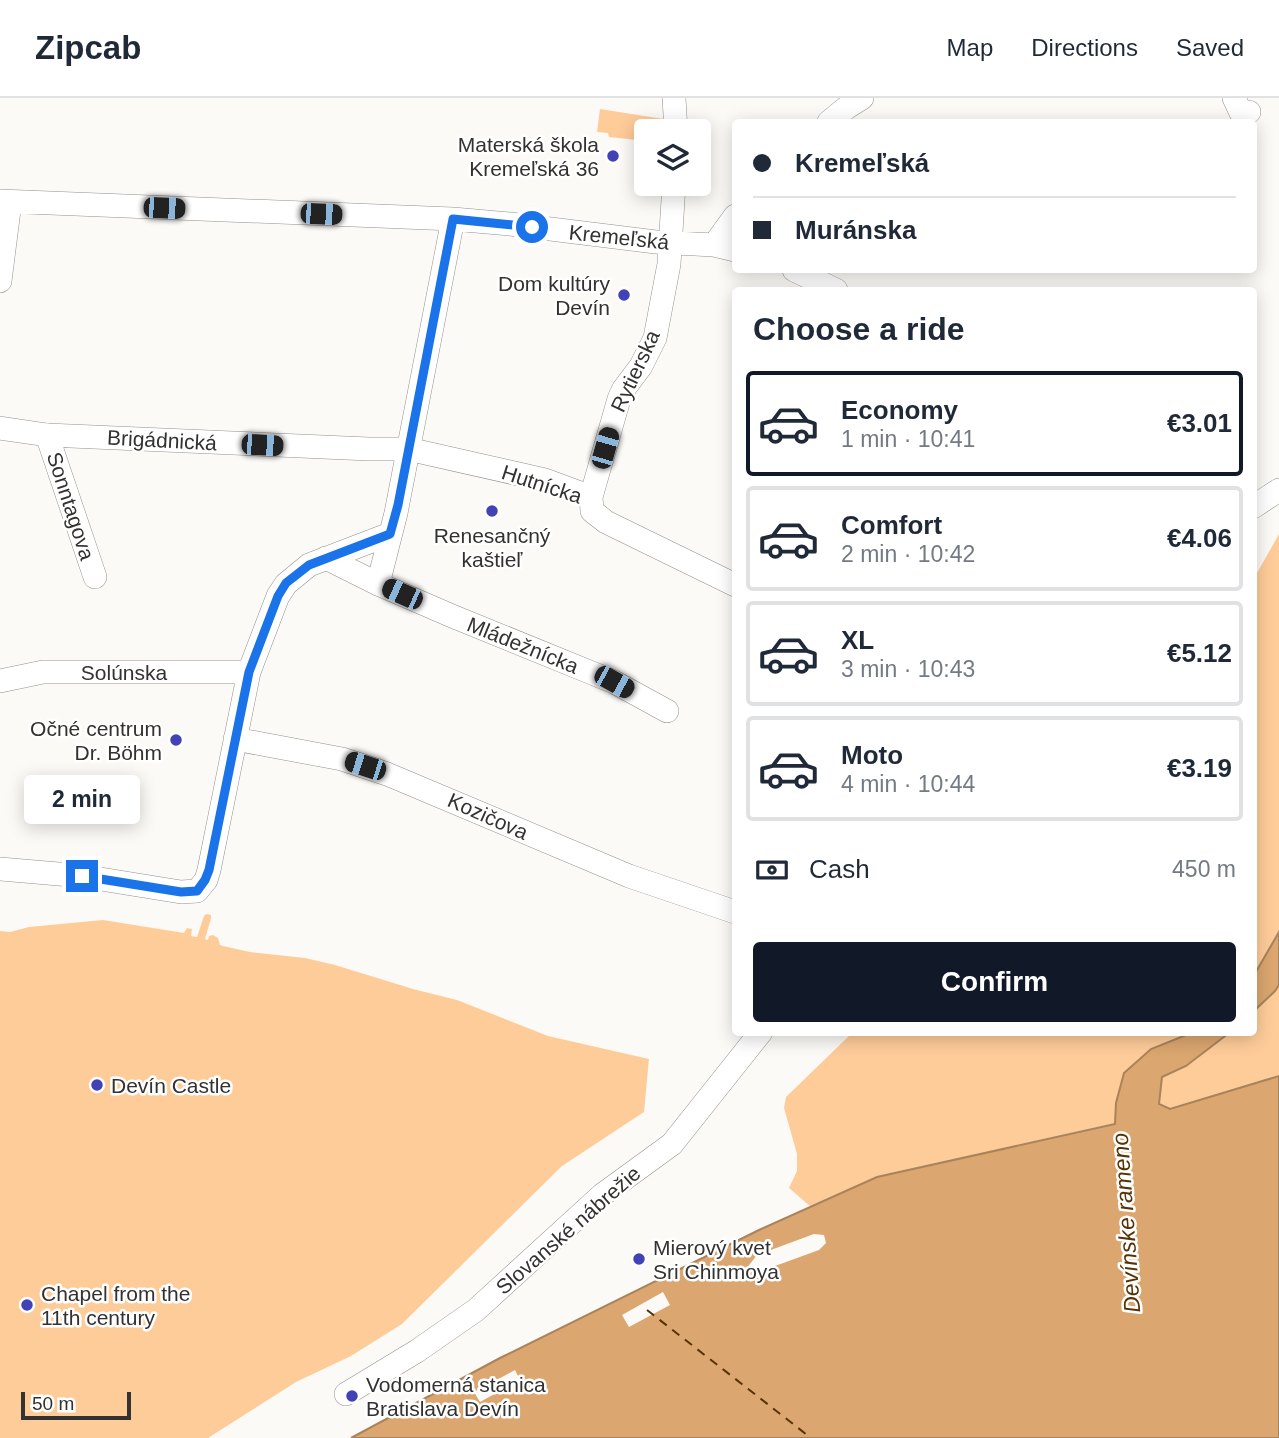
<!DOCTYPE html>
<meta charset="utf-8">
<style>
:root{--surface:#fff;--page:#f2f2f3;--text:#1f2937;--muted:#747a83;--line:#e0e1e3;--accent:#111827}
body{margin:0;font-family:Helvetica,sans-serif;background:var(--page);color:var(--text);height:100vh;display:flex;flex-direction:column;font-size:26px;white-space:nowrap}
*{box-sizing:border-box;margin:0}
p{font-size:23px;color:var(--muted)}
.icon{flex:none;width:38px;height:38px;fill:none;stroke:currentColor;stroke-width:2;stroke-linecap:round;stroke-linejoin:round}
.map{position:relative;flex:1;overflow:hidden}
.sheet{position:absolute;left:732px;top:189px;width:525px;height:749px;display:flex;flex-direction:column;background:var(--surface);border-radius:7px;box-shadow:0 4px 18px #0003}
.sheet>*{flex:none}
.banner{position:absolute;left:732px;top:21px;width:525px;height:154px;border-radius:7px;box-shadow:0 4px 18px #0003;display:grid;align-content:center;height:154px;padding:0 21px;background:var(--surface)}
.fabs{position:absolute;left:634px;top:21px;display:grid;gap:14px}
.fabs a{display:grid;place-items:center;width:77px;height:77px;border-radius:7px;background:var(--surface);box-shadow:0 4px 18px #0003;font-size:35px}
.scale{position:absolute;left:21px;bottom:18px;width:110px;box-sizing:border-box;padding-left:7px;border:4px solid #333231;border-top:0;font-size:19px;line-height:24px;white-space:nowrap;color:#333231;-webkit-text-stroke:5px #fff;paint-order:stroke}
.end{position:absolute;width:32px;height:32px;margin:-16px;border:9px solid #1a73e8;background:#fff;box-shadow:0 0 0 4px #fff}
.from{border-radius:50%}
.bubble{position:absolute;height:49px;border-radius:7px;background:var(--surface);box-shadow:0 4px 18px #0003;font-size:23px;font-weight:700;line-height:49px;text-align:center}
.car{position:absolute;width:21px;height:42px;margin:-21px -10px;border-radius:9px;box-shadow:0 0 5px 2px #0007;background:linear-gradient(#222 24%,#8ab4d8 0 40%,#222 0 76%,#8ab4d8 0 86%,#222 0)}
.banner b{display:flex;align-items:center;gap:24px;height:66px;font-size:26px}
.banner b+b{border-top:2px solid var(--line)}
.banner i{width:18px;height:18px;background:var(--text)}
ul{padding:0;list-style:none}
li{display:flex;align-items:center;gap:21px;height:105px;margin:0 14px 10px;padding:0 7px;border:4px solid var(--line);border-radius:7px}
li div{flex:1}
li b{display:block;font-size:26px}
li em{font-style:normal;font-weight:700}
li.current{border-color:var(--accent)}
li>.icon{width:63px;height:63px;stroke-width:1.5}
h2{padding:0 21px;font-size:32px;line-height:84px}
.pay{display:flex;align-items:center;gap:18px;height:77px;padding:0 21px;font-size:26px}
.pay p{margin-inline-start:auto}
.cta{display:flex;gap:14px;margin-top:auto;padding:14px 21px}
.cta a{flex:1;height:80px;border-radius:7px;background:var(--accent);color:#fff;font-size:28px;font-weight:700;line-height:80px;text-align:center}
header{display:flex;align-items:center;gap:42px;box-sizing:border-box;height:98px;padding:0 35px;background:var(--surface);border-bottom:2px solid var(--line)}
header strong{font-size:33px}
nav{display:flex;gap:38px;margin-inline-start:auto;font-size:24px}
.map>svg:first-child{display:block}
</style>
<header>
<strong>Zipcab</strong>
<nav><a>Map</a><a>Directions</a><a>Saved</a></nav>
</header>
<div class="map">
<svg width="1279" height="1340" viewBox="0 0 1279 1340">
<rect width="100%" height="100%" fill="#fcfaf7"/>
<!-- green -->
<path fill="#fecc99" d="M 600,11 L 670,22 L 671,33 L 646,33 L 646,43 L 609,39 L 608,35 L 597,34 Z
M 1279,436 L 1279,834 L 1253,879 L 1253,482 Z
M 206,816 L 211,817 L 211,820 L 205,841 L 208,842 L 209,838 L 213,837 L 218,840 L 220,847 L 223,848 L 250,854 L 305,860 L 335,867 L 413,891 L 457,902 L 548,938 L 649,961 L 644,1014 L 562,1068 L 402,1226 L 351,1258 L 296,1284 L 208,1340 L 0,1340 L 0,833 L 10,834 L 29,829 L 103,822 L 184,835 L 187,830 L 192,831 L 191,838 L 197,839 L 204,818 Z
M 1279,887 L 1279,978 L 1170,1012 L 1159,1006 L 1162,979 L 1186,968 L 1229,935 L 1253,934 L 1253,914 L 1275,893 Z
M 852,935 L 1191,935 L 1151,951 L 1116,1005 L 1116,1025 L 877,1079 L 811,1109 L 789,1090 L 797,1073 L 797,1056 L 784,1010 L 786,999 Z"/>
<!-- water -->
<path fill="#dba66f" stroke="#a9835c" stroke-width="2" d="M 1279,834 L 1279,887 L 1275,893 L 1253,914 L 1253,879 Z
M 1191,935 L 1229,935 L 1186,968 L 1162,979 L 1159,1006 L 1170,1011 L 1279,978 L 1279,1340 L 351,1340 L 500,1260 L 759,1132 L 877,1079 L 1115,1026 L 1116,1005 L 1124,975 L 1151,951 Z"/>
<!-- pier -->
<path fill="#fcfaf7" d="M 814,1136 L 824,1137 L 826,1145 L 819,1152 L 761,1173 L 746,1171 L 757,1157 Z
M 663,1194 L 670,1207 L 629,1229 L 622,1217 Z
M 515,1272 L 520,1282 L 480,1304 L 474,1294 Z"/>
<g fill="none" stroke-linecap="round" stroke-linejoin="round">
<!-- ferry -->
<path stroke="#563305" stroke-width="2" stroke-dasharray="9 7" stroke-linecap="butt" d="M 647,1212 L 811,1340"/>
<!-- minor casing -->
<g stroke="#94918f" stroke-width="24">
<path id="minor" d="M 674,0 L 676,33
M 1234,0 L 1241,15 L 1249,14
M 829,24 L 846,10 L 862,0
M 674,86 L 669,166 L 655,240 L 641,268 L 623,292 L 619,301 L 591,399 L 592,413 L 606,424 L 735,487
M 0,103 L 453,121 L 510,126 L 656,144 L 714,147 L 735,152
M 714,147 L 735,118
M 794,172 L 836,192
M 0,183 L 10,104
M 0,330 L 47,337 L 369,351 L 408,351 L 545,382 L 591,399
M 47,337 L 95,479
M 1253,409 L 1279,392
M 326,460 L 378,486 L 452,518 L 614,584 L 667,613
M 378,486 L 396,415 L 453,121
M 0,583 L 43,574 L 249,574
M 235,641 L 342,661 L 387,676 L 629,778 L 735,814
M 0,771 L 82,778 L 181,794 L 197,793 L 206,782 L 209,772 L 249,574 L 278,498 L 286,486 L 309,467 L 390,436
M 346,1296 L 417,1253 L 476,1212 L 602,1097 L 672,1046 L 761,934"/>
</g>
<!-- minor -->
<use href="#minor" stroke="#fff" stroke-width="23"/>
</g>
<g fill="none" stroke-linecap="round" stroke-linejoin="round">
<!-- route -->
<path stroke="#1a73e8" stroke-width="9" d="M 82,778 L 181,794 L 197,793 L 205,782 L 209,772 L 249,574 L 278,498 L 286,485 L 309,467 L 390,436 L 398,407 L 453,121 L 532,129"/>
</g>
<!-- markers -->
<g fill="#4242b7" stroke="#fff" stroke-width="2.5">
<circle cx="613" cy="58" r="7"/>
<circle cx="624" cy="197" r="7"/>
<circle cx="492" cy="413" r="7"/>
<circle cx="176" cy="642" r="7"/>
<circle cx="97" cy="987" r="7"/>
<circle cx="639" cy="1161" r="7"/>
<circle cx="27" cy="1207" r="7"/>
<circle cx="352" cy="1298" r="7"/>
</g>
<g text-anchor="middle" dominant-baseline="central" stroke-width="5" stroke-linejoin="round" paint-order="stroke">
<!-- poi labels -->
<g font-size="21" fill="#333231" stroke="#fff" text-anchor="start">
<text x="599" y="46" text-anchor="end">Materská škola<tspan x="599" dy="24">Kremeľská 36</tspan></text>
<text x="610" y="185" text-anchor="end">Dom kultúry<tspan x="610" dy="24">Devín</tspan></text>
<text x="492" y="437" text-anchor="middle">Renesančný<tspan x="492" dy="24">kaštieľ</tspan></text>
<text x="162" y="630" text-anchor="end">Očné centrum<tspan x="162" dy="24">Dr. Böhm</tspan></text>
<text x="111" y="987">Devín Castle</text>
<text x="653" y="1149">Mierový kvet<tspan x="653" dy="24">Sri Chinmoya</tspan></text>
<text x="41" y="1195">Chapel from the<tspan x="41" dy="24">11th century</tspan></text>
<text x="366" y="1286">Vodomerná stanica<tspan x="366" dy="24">Bratislava Devín</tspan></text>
</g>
<!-- street labels -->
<g font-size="21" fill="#333231" stroke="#fff">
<text transform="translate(619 139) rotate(6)">Kremeľská</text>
<text transform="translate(635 273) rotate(-65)">Rytierska</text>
<text transform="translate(162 342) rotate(3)">Brigádnická</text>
<text transform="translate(542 386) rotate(18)">Hutnícka</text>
<text transform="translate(71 408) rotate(72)">Sonntagova</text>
<text transform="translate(523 547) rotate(22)">Mládežnícka</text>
<text x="124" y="574">Solúnska</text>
<text transform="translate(488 718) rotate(24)">Kozičova</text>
<text transform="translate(568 1132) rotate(-41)">Slovanské nábrežie</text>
</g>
<!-- water labels -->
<g font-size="23" font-style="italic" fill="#563305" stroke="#fff">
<text transform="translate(1126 1125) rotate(-94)">Devínske rameno</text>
</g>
</g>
</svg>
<div class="fabs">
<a><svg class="icon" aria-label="layers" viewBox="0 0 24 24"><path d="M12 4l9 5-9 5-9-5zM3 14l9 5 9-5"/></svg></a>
</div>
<div class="scale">50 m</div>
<i class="end from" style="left:532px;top:129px"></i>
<i class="end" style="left:82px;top:778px"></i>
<div class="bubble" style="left:24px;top:677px;width:116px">2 min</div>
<i class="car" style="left:164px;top:110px;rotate:92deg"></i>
<i class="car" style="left:321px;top:116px;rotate:92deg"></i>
<i class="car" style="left:262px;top:347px;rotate:93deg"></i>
<i class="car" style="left:605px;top:350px;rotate:16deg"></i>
<i class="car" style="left:402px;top:496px;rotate:294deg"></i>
<i class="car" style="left:614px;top:584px;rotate:119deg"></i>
<i class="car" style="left:365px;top:668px;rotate:288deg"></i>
<div class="banner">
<b><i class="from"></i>Kremeľská</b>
<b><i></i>Muránska</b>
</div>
<section class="sheet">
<h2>Choose a ride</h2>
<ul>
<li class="current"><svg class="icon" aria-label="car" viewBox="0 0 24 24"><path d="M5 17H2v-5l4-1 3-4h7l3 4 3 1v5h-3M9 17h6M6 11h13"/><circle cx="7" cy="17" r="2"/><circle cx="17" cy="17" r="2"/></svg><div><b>Economy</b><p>1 min · 10:41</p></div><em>€3.01</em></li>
<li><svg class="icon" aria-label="car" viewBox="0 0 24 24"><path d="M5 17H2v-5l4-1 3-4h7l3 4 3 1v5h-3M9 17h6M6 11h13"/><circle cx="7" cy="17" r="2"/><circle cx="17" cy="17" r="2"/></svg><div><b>Comfort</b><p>2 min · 10:42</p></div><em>€4.06</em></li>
<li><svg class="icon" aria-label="car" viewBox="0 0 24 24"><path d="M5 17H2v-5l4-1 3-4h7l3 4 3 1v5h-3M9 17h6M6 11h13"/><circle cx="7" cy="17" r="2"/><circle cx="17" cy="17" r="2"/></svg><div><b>XL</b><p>3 min · 10:43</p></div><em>€5.12</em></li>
<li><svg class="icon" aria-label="car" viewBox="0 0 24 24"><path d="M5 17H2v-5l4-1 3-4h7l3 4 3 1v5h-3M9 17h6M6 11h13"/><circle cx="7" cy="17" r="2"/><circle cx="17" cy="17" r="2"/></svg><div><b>Moto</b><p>4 min · 10:44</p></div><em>€3.19</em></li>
</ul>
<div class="pay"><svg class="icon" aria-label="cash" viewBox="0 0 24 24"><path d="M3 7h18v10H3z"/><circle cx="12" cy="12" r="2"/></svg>Cash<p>450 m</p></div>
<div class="cta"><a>Confirm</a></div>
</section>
</div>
